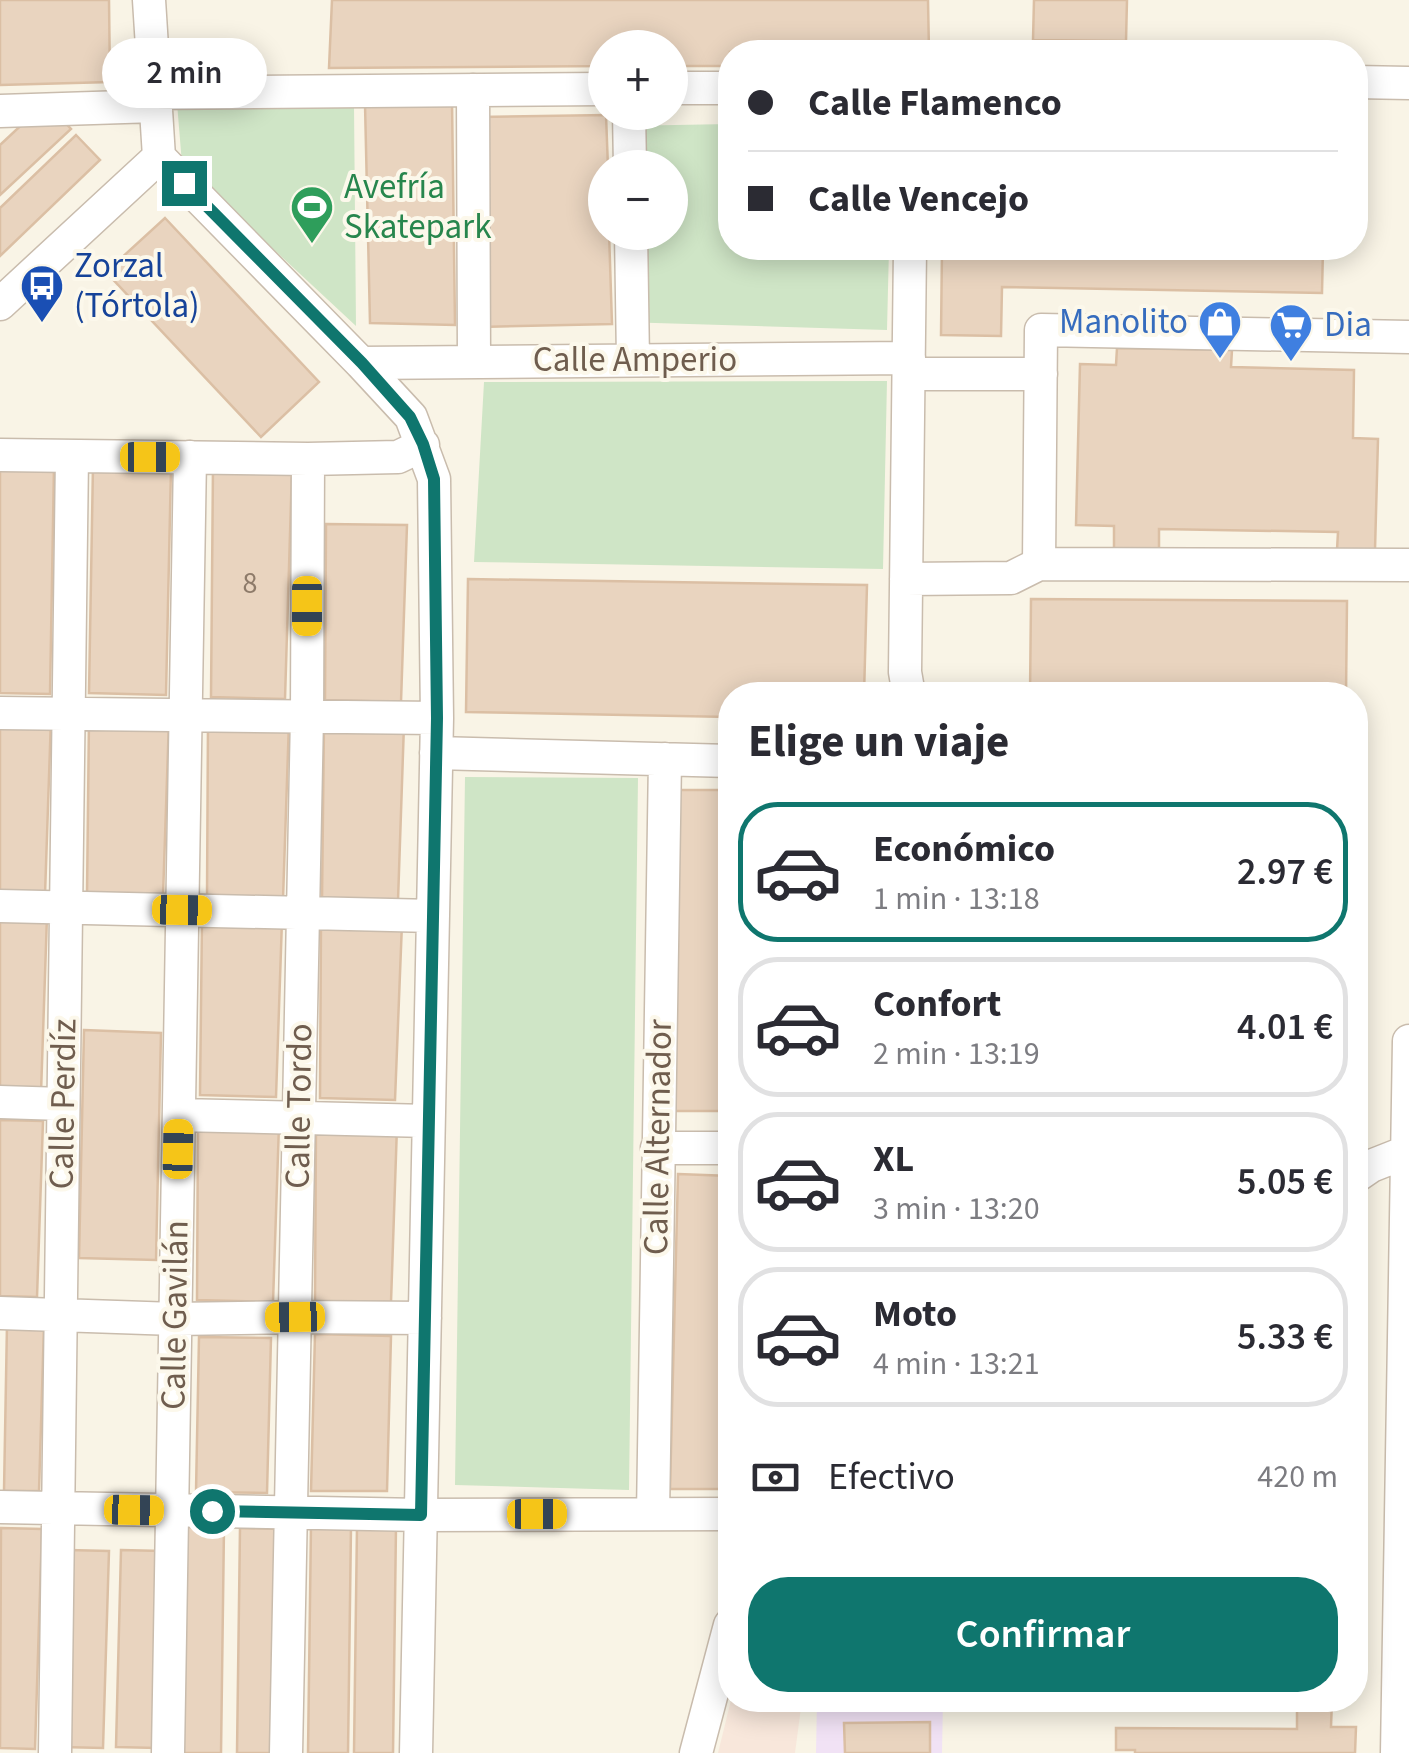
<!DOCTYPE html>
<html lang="es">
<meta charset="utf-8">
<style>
:root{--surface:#fff;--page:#f7f7f7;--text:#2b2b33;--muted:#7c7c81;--line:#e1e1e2;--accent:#0f766e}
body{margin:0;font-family:"Source Sans 3",sans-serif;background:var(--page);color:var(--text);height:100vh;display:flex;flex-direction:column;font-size:38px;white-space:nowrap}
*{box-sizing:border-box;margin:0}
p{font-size:32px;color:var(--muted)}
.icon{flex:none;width:55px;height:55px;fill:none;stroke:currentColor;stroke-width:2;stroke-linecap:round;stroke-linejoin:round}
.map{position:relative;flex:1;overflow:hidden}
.sheet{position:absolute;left:718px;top:682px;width:650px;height:1030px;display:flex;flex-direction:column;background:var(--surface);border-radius:40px;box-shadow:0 5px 25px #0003}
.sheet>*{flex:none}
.guide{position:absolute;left:718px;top:40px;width:650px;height:220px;border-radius:40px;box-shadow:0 5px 25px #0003;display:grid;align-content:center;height:220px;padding:0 30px;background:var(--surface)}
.tools{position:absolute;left:588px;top:30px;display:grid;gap:20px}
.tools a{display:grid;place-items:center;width:100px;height:100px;border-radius:50%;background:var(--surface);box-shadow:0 5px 25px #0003;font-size:50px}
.end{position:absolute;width:45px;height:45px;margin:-22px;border:12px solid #0f766e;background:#fff;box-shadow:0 0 0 5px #fff}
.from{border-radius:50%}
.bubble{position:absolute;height:70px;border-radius:35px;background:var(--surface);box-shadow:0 5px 25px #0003;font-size:32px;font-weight:600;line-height:70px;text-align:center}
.car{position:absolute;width:30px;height:60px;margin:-30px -15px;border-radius:12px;box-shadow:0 0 8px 2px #0007;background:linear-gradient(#f5c518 24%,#345 0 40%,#f5c518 0 76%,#345 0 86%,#f5c518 0)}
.guide b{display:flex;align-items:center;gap:35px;height:95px;font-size:38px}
.guide b+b{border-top:2px solid var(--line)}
.guide i{width:25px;height:25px;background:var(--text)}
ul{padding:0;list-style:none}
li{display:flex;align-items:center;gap:30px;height:140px;margin:0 20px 15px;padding:0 10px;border:5px solid var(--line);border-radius:40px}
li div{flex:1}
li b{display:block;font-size:38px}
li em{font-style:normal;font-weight:600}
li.current{border-color:var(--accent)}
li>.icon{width:90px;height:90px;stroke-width:1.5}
h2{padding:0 30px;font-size:45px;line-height:120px}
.pay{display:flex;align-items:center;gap:25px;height:110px;padding:0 30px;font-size:38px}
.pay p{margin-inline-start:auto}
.primary-button{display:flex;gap:20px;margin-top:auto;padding:20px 30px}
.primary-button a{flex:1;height:115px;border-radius:40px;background:var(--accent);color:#fff;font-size:40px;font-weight:600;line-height:115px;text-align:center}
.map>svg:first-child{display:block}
</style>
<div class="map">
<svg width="1409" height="1753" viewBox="0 0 1409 1753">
<rect width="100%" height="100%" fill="#f9f4e6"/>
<!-- commercial -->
<path fill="#f8e7db" d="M 731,1700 L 802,1700 L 795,1753 L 718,1753 Z"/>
<!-- education -->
<path fill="#f1e2f5" d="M 817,1700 L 943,1700 L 942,1753 L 816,1753 Z"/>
<!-- green -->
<path fill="#cfe5c6" d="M 177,103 L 354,105 L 356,326 L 182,164 Z
M 730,124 L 730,248 L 889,248 L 887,330 L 622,322 L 621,233 L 670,232 L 670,168 L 620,167 L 620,126 Z
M 887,381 L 883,569 L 474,562 L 484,382 Z
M 465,777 L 638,778 L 629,1490 L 455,1485 Z"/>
<!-- building -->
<path fill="#e9d4bf" stroke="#dbbfa4" stroke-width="2.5" d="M 0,0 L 109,0 L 110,82 L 0,85 Z
M 332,0 L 928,0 L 929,52 L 730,52 L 730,66 L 670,66 L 670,48 L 605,48 L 605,66 L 329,68 Z
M 1034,0 L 1127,0 L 1126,41 L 1033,40 Z
M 452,101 L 455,325 L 370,323 L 365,104 Z
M 46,102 L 71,129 L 0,195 L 0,145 Z
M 606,115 L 608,168 L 605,168 L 605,232 L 609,232 L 612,324 L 480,327 L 479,117 Z
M 76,135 L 100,160 L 0,256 L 0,208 Z
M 165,218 L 319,382 L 261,437 L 106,272 Z
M 942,248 L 1323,248 L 1322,293 L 1002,287 L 1001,336 L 941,335 Z
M 1117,348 L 1232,350 L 1231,367 L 1354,370 L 1353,438 L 1378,439 L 1375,550 L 1337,550 L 1338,532 L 1159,529 L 1159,555 L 1114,554 L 1114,526 L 1076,525 L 1080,364 L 1116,365 Z
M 0,465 L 54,467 L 50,694 L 0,693 Z
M 93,465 L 171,468 L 166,695 L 89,693 Z
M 213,466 L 292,469 L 285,699 L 211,697 Z
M 326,524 L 407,525 L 401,702 L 325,700 Z
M 468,579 L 867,585 L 864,695 L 730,695 L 730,717 L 466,712 Z
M 1031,599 L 1347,601 L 1346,695 L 1030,695 Z
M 0,717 L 51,718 L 45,895 L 0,894 Z
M 89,719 L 169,720 L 163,896 L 87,895 Z
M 208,721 L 289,722 L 283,899 L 207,897 Z
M 324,723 L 404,724 L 398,901 L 322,899 Z
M 677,790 L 730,790 L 730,1111 L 673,1111 Z
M 0,915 L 47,916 L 41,1093 L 0,1092 Z
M 202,918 L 282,920 L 276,1097 L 200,1095 Z
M 321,922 L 402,923 L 395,1100 L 320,1098 Z
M 84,1030 L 161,1033 L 156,1260 L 79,1258 Z
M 0,1120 L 43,1121 L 37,1297 L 0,1296 Z
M 198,1124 L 279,1125 L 273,1302 L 197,1300 Z
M 316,1124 L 397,1126 L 391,1302 L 315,1301 Z
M 678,1174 L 730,1176 L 730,1489 L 670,1489 Z
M 7,1324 L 44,1325 L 39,1491 L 4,1491 Z
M 315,1334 L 391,1336 L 387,1491 L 311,1491 Z
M 199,1337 L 271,1338 L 267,1493 L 196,1492 Z
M 311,1525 L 351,1526 L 348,1753 L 308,1753 Z
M 357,1526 L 396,1526 L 393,1753 L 354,1753 Z
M 185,1527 L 224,1527 L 221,1753 L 182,1753 Z
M 1,1528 L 42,1529 L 35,1749 L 0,1748 Z
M 240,1528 L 280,1529 L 277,1753 L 237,1753 Z
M 68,1550 L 109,1551 L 103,1748 L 62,1747 Z
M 121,1550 L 162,1551 L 157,1748 L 116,1747 Z
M 1297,1700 L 1332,1700 L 1331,1727 L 1356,1727 L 1355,1753 L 1135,1753 L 1135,1750 L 1116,1750 L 1116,1728 L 1297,1729 Z
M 930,1722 L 930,1753 L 845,1753 L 844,1723 Z"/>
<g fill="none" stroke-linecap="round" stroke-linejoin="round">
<!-- minor casing -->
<g stroke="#c9bcad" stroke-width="35">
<path id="minor" d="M 149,0 L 159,157 L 361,363 L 411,417 L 434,479 L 437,718 L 416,1753
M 1355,82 L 1409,83
M 670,88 L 730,88
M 473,90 L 474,361
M 155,93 L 605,89
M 0,111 L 155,106
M 629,112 L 630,168
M 631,232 L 633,360
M 0,304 L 159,157
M 1409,337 L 1041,330 L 1039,564 L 1409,565
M 361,363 L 909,358
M 909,374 L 1041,374
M 0,455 L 308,459 L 398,457 L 423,445
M 906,579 L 1011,578 L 1039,564
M 909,695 L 905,672 L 910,248
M 0,713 L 437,718
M 436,753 L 730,761
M 0,906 L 433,916
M 0,1102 L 63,1104
M 179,1115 L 428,1121
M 657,1148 L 730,1148
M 1355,1177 L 1371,1166 L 1409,1151
M 0,1313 L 175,1319 L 295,1317 L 425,1318
M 0,1507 L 421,1515 L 730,1514
M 653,1514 L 665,759
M 55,1753 L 72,456
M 168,1753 L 190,457
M 286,1753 L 307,716 L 308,459
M 696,1753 L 730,1625
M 1397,1753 L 1409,1041"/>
</g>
<!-- minor -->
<use href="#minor" stroke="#fff" stroke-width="32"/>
</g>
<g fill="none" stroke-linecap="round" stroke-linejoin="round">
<!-- route -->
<path stroke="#0f766e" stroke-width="12" d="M 184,183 L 362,363 L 410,417 L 423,444 L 434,479 L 437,718 L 421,1515 L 212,1511"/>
</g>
<!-- icons -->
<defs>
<g id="stadium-pin" transform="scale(2.25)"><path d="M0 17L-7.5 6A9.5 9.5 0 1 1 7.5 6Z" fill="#2e9e5b" stroke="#fcf8eb"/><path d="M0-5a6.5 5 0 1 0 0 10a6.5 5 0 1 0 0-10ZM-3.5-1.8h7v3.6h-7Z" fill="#fff"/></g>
<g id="bus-pin" transform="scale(2.25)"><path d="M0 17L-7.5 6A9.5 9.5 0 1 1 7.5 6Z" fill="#1a4fb4" stroke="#fcf8eb"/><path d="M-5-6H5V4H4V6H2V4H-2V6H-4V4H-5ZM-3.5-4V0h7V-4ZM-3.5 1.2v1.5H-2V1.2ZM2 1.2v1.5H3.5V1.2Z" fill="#fff"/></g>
<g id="shop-pin" transform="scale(2.25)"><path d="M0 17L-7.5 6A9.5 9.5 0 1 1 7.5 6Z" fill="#3f7fe0" stroke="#fcf8eb"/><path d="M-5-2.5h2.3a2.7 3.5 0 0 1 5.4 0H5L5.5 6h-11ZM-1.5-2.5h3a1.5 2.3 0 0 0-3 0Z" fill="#fff"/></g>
<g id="supermarket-pin" transform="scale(2.25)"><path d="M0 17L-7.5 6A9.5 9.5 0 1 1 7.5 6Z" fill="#3f7fe0" stroke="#fcf8eb"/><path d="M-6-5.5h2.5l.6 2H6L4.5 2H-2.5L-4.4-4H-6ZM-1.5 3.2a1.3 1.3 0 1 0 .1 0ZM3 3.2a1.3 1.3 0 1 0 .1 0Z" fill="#fff"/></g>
</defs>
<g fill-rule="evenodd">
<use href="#stadium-pin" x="312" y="207"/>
<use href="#bus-pin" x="42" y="286"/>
<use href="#shop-pin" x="1220" y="322"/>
<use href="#supermarket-pin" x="1291" y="325"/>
</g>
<g text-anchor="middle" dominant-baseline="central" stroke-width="8" stroke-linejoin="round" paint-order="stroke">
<!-- number labels -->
<g font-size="30" fill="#8e7b6a">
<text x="250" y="583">8</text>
</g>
<!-- leisure labels -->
<g font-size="35" fill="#27864d" stroke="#fcf8eb" text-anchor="start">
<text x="344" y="187">Avefría<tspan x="344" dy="40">Skatepark</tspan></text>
</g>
<!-- transit labels -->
<g font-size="35" fill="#164399" stroke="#fcf8eb" text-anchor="start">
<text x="74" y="266">Zorzal<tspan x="74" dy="40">(Tórtola)</tspan></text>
</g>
<!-- shop labels -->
<g font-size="35" fill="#366cbe" stroke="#fcf8eb" text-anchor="end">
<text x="1188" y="322">Manolito</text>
<text x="1324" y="325" text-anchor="start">Dia</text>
</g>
<!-- street labels -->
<g font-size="35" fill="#6f5d4e" stroke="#fcf8eb">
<text x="635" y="360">Calle Amperio</text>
<text transform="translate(63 1104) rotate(-89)">Calle Perdíz</text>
<text transform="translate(299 1106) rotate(-89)">Calle Tordo</text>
<text transform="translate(658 1137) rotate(-89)">Calle Alternador</text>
<text transform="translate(175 1315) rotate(-89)">Calle Gavilán</text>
</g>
</g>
</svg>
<div class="tools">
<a>+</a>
<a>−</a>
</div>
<i class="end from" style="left:212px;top:1511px"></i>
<i class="end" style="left:184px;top:183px"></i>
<div class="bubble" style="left:102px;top:38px;width:165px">2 min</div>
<i class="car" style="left:150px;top:457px;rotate:90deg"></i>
<i class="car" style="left:307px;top:606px;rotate:180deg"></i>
<i class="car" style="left:182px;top:910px;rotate:91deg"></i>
<i class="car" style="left:178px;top:1149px;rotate:1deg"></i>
<i class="car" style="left:295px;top:1317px;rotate:269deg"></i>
<i class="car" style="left:134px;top:1510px;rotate:91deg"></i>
<i class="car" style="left:537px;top:1514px;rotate:90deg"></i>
<div class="guide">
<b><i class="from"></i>Calle Flamenco</b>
<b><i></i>Calle Vencejo</b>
</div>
<section class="sheet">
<h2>Elige un viaje</h2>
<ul>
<li class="current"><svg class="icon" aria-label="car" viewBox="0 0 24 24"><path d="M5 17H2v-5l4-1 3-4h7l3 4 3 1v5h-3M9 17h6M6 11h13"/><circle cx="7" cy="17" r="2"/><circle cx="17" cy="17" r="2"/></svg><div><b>Económico</b><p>1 min · 13:18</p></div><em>2.97 €</em></li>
<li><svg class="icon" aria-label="car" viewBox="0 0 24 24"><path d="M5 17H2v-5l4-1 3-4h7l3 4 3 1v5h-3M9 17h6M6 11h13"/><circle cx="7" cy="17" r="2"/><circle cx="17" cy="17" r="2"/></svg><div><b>Confort</b><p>2 min · 13:19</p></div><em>4.01 €</em></li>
<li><svg class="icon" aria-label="car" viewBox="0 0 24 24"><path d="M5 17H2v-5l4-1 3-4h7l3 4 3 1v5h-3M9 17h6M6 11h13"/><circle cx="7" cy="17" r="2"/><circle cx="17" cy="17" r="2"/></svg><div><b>XL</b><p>3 min · 13:20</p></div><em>5.05 €</em></li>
<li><svg class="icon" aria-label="car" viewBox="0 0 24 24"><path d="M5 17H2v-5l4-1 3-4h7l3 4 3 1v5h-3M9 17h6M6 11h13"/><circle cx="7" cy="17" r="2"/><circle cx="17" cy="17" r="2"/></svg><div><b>Moto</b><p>4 min · 13:21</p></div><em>5.33 €</em></li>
</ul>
<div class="pay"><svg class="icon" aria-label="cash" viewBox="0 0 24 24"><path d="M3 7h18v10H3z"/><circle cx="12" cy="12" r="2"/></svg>Efectivo<p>420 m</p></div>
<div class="primary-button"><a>Confirmar</a></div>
</section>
</div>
